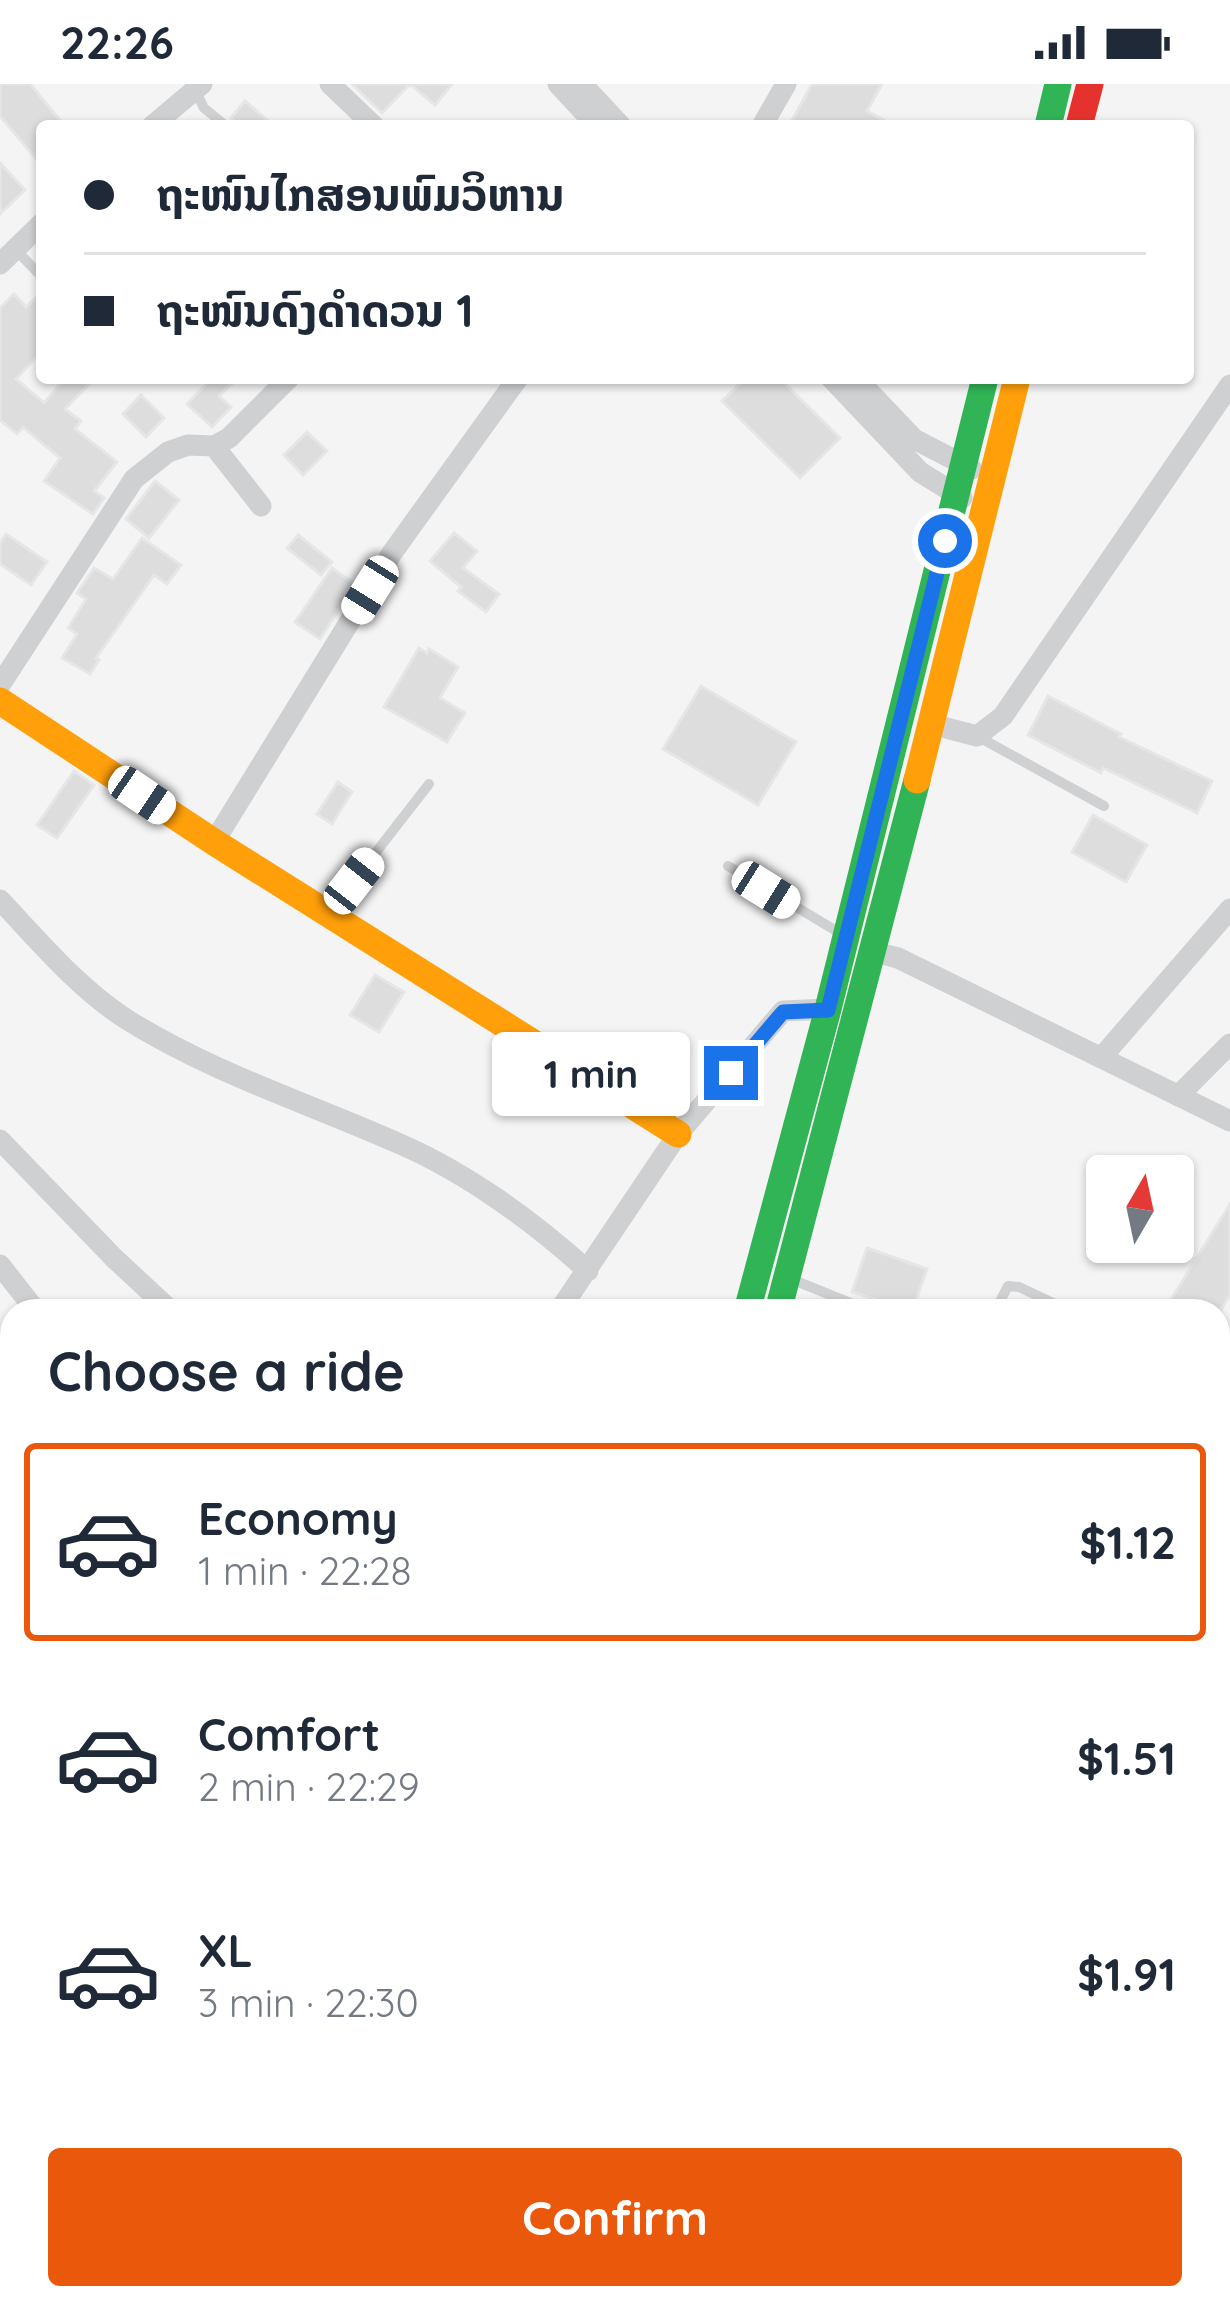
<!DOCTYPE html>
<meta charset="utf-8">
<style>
:root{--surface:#fff;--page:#f6f6f7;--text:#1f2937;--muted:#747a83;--line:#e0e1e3;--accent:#ea580c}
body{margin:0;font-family:Quicksand,"Noto Sans Lao",sans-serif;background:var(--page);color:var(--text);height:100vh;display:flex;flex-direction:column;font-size:45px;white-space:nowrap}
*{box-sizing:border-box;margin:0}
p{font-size:39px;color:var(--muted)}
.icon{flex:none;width:66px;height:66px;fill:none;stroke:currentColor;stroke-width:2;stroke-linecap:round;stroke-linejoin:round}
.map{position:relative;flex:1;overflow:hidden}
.sheet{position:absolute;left:0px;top:1215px;width:1230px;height:1011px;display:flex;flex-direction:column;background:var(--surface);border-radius:36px 36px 0 0;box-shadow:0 3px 9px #0004}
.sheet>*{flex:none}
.banner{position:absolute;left:36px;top:36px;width:1158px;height:264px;border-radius:12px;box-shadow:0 3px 9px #0004;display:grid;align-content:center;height:264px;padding:0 48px;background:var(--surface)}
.needle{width:78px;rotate:9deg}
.controls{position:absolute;left:1086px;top:1071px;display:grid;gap:24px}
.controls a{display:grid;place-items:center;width:108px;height:108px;border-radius:12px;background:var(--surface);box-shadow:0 3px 9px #0004;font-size:60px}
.end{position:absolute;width:54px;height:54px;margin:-27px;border:15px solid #1a73e8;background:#fff;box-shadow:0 0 0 6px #fff}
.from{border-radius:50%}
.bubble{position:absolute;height:84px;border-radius:12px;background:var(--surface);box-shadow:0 3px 9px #0004;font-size:39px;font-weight:700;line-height:84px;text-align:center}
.car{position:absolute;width:36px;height:72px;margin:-36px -18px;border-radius:15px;box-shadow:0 0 9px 3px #0007;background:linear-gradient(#fff 24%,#345 0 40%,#fff 0 76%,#345 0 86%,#fff 0)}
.banner b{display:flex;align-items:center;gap:42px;height:114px;font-size:45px}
.banner b+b{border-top:3px solid var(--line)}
.banner i{width:30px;height:30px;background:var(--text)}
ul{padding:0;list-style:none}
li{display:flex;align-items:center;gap:36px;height:198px;margin:0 24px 18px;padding:0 24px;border:6px solid transparent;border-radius:12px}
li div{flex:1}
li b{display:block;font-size:45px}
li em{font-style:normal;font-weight:700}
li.current{border-color:var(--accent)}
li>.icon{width:108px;height:108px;stroke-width:1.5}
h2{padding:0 48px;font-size:54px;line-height:144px}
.action{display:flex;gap:24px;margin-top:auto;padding:24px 48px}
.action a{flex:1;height:138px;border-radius:12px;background:var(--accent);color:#fff;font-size:48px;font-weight:700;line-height:138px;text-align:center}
.status{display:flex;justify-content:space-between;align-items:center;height:84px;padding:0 60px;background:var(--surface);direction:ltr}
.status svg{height:33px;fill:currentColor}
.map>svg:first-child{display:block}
</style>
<div class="status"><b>22:26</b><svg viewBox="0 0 49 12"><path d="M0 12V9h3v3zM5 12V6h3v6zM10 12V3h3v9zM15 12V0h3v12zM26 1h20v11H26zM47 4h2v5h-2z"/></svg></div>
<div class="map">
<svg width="1230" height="2225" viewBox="0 0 1230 2225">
<rect width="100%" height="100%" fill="#f4f4f4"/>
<!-- water -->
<path fill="#aee2f0" d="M 0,1993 L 12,2003 L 12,2113 L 0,2100 Z
M 120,2214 L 180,2214 L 169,2225 L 130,2225 Z"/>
<!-- building -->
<path fill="#ddddde" stroke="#e5e6e7" stroke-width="3" d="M 0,0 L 30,0 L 65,42 L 42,42 L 42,82 L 0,32 Z
M 352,0 L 452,0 L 435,21 L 410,0 L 382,29 Z
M 812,0 L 882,0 L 867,27 L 895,42 L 789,42 Z
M 245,17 L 274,42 L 241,42 L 233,36 L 231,34 Z
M 0,79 L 25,106 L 0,130 Z
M 42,208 L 42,267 L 16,295 L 44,319 L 65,294 L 95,294 L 65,325 L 81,337 L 75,345 L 117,378 L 94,407 L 104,414 L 93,430 L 44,397 L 60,374 L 23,343 L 17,350 L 0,336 L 0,224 L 14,210 L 26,223 Z
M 212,294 L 238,294 L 219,312 L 231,323 L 212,343 L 187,320 Z
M 746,294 L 779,294 L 840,354 L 800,394 L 722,317 Z
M 141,311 L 164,334 L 146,353 L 123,330 Z
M 307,348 L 327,367 L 303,391 L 284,371 Z
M 155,397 L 179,416 L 149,454 L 126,435 Z
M 454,449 L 477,467 L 463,484 L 499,510 L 486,528 L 458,507 L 461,503 L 430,477 Z
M 6,450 L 47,478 L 31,501 L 0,480 L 0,459 Z
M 298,451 L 332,478 L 321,491 L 287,464 Z
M 142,454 L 181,481 L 167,500 L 154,491 L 96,574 L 99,576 L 90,590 L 62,574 L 77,550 L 68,544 L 86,515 L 77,509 L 94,484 L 113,495 Z
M 332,484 L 355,500 L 320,555 L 295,538 Z
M 419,564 L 427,569 L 429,565 L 458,583 L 440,614 L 465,629 L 447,658 L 384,623 Z
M 701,602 L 796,658 L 758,721 L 663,665 Z
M 1048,612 L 1121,650 L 1119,653 L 1212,697 L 1197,729 L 1103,684 L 1101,689 L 1028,651 Z
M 74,687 L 94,701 L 57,754 L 37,741 Z
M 338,698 L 352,708 L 332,740 L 317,730 Z
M 1093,731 L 1147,761 L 1126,798 L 1072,768 Z
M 375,891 L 404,908 L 379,948 L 350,931 Z
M 1230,1120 L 1230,1211 L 1220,1227 L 1164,1227 Z
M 867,1164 L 927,1185 L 912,1227 L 852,1208 Z"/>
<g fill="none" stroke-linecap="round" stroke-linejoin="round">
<!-- lane -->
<path stroke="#ced0d2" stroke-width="10" d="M 195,6 L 204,24 L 226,42
M 15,165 L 42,193
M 977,652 L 1104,722
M 728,782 L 838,848
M 331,826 L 429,700
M 791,1195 L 870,1227
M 995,1227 L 1008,1202 L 1019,1203 L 1068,1226
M 0,1429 L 10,1417"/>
<!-- street -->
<path stroke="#ced0d2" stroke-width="21" d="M 330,0 L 374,42
M 558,0 L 597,42
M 582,0 L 621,42
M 152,42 L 202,0
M 762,42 L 786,0
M 0,180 L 42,139
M 831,294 L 920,388 L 962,414
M 856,294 L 914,355 L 972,385
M 214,362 L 261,422
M 0,601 L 134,395 L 168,368 L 188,361 L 214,362 L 229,354 L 289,294
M 931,640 L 977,652 L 1003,632 L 1230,301
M 214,758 L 392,469 L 518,294
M 0,816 C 39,857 78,904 126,935 C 212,989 308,1019 400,1060 C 467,1089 534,1138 588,1187
M 875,868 L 898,874 L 1230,1037
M 1101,974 L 1230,825
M 1178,1012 L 1230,960
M 0,1056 L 114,1174 L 171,1227
M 0,1181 L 36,1227
M 559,1227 L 678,1050 L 783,927 L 828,925
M 0,1264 L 12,1251
M 0,1525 L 12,1537
M 1218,1768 L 1230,1768
M 0,1921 L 12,1909"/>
<!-- fast -->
<path stroke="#30b455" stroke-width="27" d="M 1048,42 L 1058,0
M 747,1227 L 828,925 L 985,294
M 778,1227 L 917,696
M 492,2225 L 495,2214"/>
<!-- slow -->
<path stroke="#ff9f0a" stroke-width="27" d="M 0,617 L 214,758 L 678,1050
M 917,696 L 1017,294"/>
<!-- jam -->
<path stroke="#e5322d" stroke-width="27" d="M 1079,42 L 1090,0
M 521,2225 L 524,2214"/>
</g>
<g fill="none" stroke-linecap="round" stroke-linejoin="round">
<!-- route -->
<path stroke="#1a73e8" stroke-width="15" d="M 731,989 L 783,928 L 828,926 L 945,457"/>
</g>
</svg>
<div class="controls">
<a><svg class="needle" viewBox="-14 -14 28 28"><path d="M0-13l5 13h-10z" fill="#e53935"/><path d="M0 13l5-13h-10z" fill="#747a83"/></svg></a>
</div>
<i class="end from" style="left:945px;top:457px"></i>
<i class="end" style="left:731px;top:989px"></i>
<div class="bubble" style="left:492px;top:948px;width:198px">1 min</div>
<i class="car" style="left:370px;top:506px;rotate:212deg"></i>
<i class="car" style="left:142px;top:711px;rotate:124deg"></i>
<i class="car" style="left:354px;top:797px;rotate:38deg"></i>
<i class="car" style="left:766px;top:806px;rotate:122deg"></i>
<div class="banner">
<b><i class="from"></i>ຖະໜົນໄກສອນພົມວິຫານ</b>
<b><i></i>ຖະໜົນດົງດຳດວນ 1</b>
</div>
<section class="sheet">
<h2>Choose a ride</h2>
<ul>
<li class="current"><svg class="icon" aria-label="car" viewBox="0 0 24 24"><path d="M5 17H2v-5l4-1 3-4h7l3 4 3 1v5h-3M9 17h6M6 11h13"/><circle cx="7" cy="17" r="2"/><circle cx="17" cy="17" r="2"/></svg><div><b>Economy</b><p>1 min · 22:28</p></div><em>$1.12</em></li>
<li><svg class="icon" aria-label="car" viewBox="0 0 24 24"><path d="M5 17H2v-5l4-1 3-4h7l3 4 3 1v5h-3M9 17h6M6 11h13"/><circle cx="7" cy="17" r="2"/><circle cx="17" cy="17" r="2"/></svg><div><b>Comfort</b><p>2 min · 22:29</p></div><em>$1.51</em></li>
<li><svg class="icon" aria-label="car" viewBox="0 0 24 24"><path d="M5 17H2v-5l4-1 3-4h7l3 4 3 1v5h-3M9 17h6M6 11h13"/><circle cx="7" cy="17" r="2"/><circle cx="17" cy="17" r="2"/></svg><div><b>XL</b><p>3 min · 22:30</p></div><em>$1.91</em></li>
</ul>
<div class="action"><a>Confirm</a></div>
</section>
</div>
